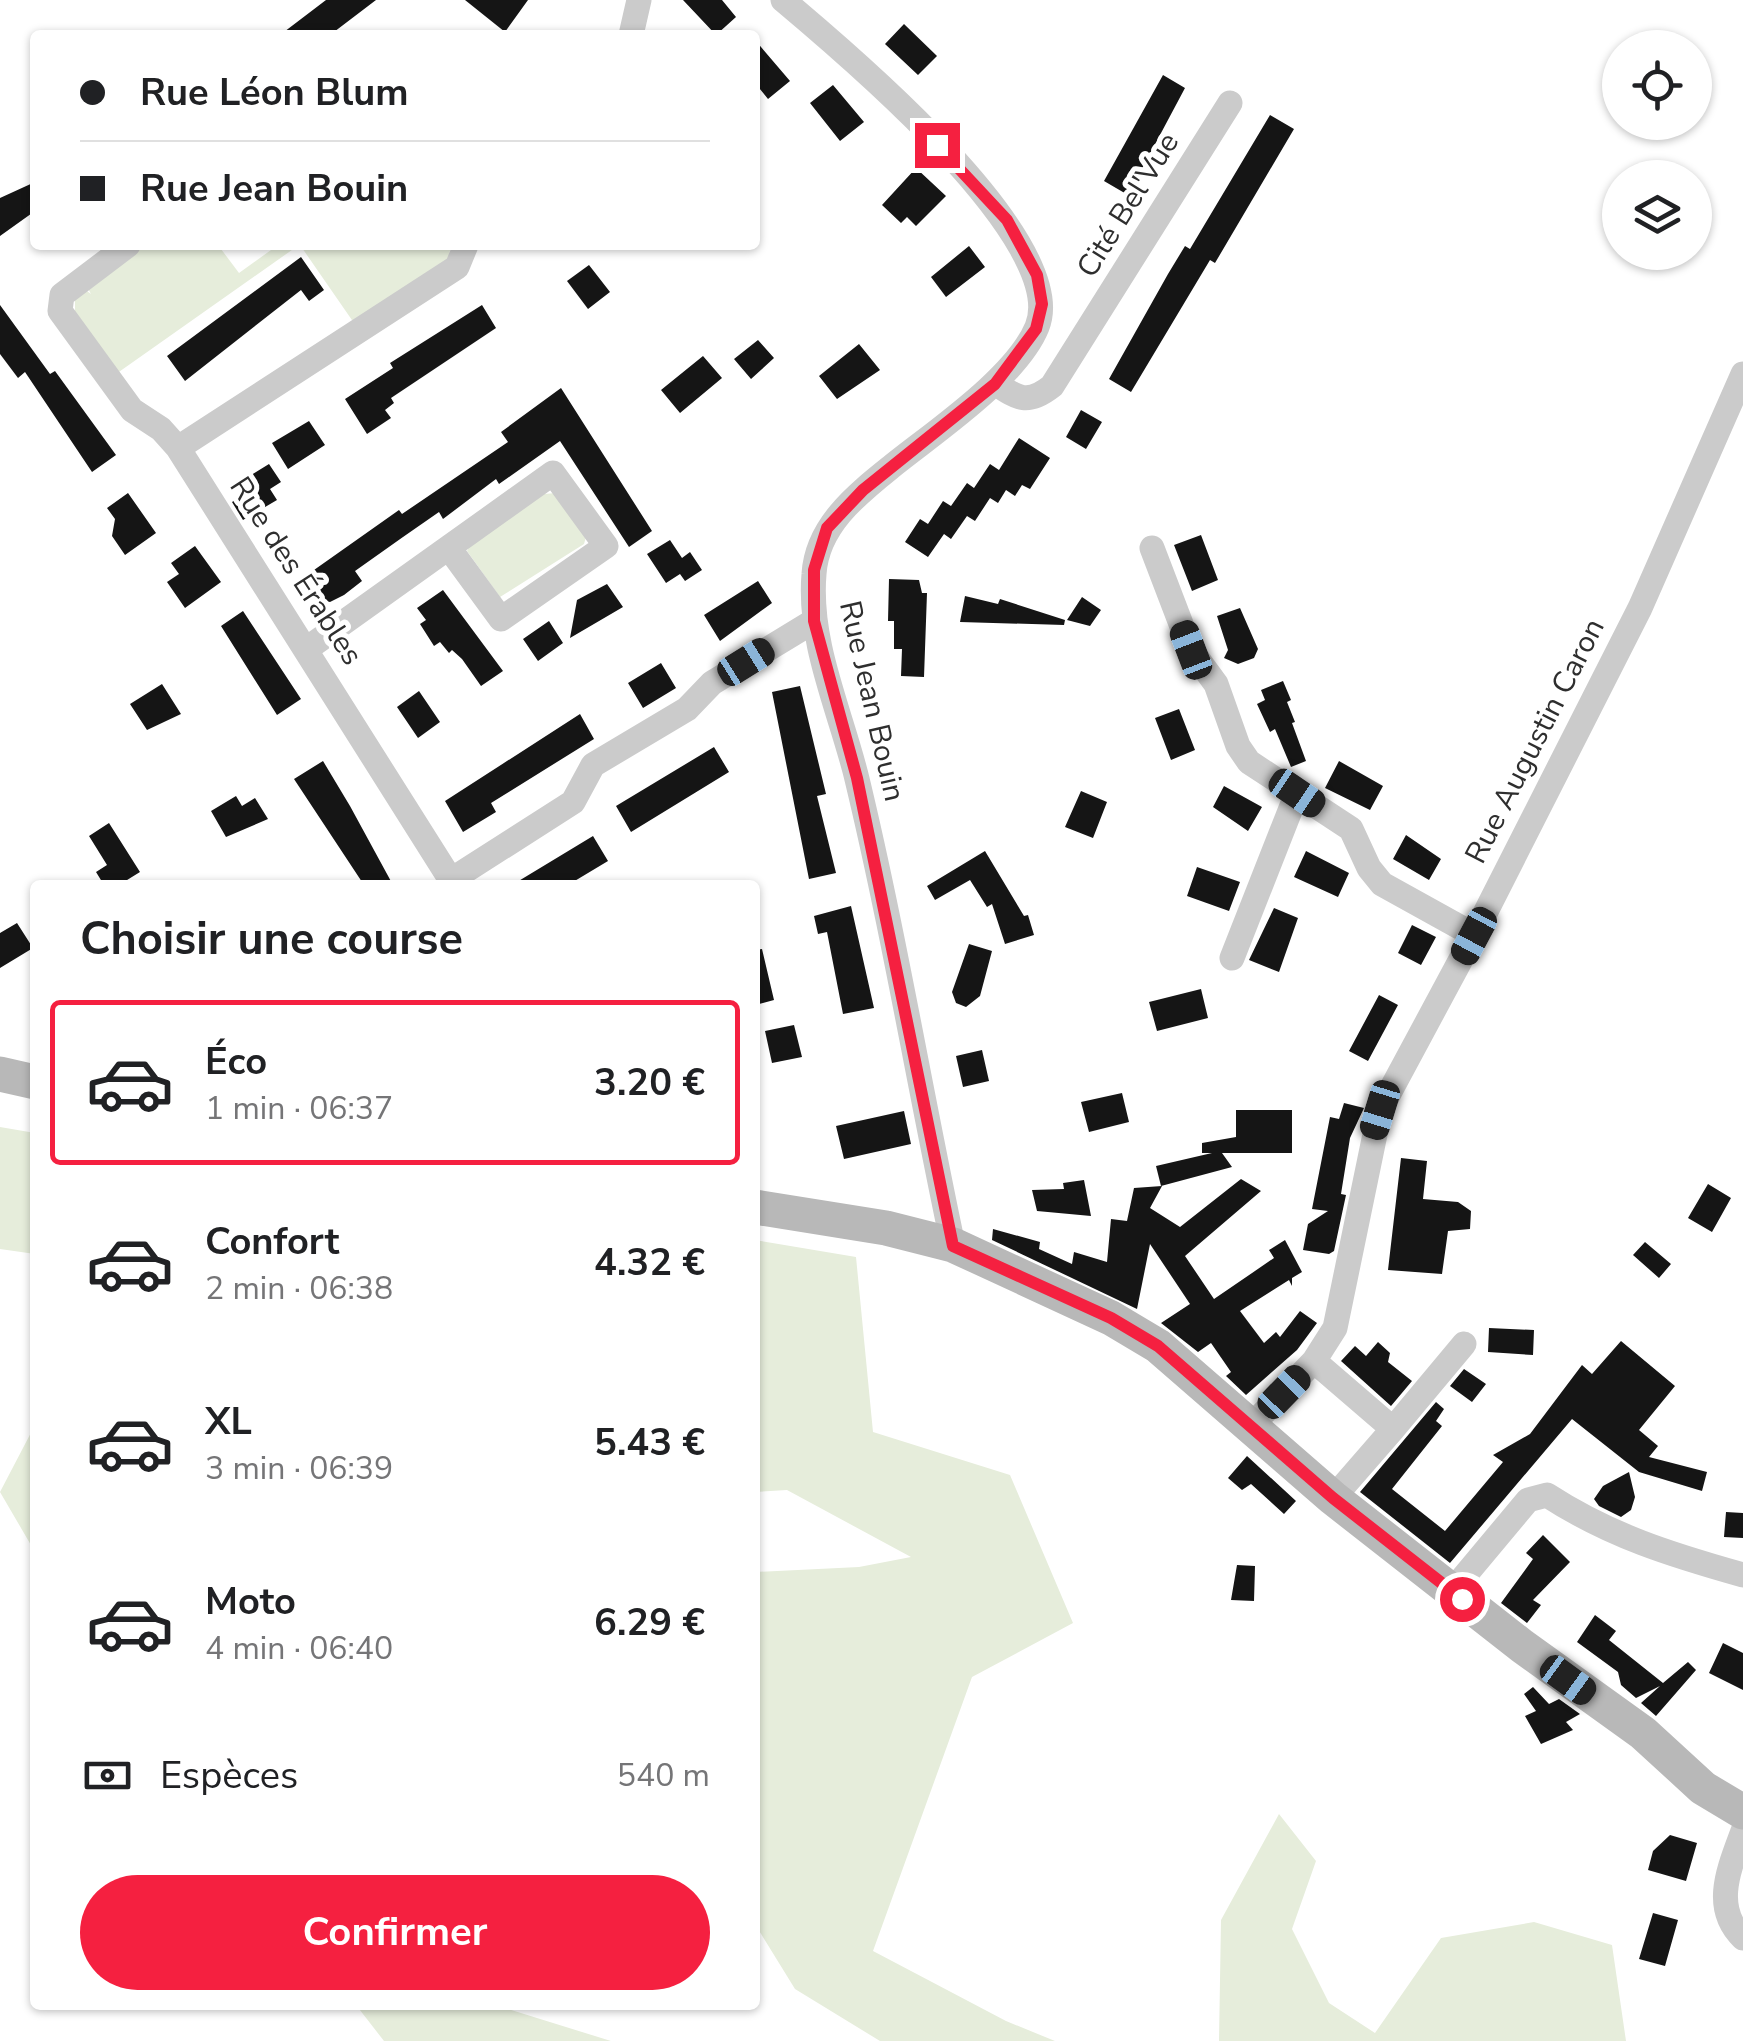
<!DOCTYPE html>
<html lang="fr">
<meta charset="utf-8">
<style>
:root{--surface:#fff;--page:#f6f6f6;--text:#202124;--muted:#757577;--line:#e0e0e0;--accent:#f52040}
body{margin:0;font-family:"Nunito Sans",sans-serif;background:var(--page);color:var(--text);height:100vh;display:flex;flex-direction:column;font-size:38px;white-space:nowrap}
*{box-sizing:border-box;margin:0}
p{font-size:32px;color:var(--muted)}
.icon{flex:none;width:55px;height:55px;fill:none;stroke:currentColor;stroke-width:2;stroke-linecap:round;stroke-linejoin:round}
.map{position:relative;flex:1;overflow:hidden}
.drawer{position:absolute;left:30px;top:880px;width:730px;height:1130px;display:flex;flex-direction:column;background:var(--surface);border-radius:10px;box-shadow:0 2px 8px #0004}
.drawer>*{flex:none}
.banner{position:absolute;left:30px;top:30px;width:730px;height:220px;border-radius:10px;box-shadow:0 2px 8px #0004;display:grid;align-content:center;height:220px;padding:0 50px;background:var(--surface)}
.tools{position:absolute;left:1602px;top:30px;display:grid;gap:20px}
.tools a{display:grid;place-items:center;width:110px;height:110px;border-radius:50%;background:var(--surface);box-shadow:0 2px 8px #0004;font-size:50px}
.end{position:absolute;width:45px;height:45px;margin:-22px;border:12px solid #f52040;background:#fff;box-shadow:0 0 0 5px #fff}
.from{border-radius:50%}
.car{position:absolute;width:30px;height:60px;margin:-30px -15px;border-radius:12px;box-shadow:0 0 8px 2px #0007;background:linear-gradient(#222 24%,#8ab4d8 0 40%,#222 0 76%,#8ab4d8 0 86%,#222 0)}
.banner b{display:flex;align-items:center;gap:35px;height:95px;font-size:38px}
.banner b+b{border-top:2px solid var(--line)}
.banner i{width:25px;height:25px;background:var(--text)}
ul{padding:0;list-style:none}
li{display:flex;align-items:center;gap:30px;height:165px;margin:0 20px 15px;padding:0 30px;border:5px solid transparent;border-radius:10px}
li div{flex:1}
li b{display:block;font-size:38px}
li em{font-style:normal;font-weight:700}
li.selected{border-color:var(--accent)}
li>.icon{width:90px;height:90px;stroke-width:1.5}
h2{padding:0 50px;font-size:45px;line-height:120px}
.pay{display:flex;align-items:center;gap:25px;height:110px;padding:0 50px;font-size:38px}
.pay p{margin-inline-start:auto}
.primary-button{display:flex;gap:20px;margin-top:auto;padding:20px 50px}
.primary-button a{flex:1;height:115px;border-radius:60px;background:var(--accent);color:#fff;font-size:40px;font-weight:700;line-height:115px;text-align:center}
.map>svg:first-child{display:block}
</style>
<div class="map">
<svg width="1743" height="2041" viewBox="0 0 1743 2041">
<rect width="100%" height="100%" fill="#fff"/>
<!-- green -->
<path fill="#e6eddb" d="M 144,245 L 218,245 L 239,273 L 278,245 L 299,245 L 116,374 L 75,316 L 75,299 L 83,288 L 91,294 L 86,285 Z
M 300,245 L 451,245 L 451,246 L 448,259 L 354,323 Z
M 556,493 L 586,537 L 584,544 L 500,597 L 467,551 L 469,547 L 544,494 Z
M 0,1127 L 35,1133 L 35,1254 L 0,1249 Z
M 755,1240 L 856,1257 L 873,1432 L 1010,1475 L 1073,1623 L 972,1677 L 873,1951 L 1006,2021 L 1055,2041 L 880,2041 L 795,1989 L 755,1924 L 755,1572 L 859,1567 L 911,1557 L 787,1490 L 755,1492 Z
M 35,1425 L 35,1552 L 0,1492 Z
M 1279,1814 L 1316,1861 L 1292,1929 L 1329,2003 L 1375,2033 L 1441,1938 L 1534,1922 L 1612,1945 L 1626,2041 L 1219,2041 L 1221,1920 Z
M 356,2005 L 495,2005 L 611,2041 L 384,2041 Z"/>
<!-- building -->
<path fill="#151515" d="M 326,0 L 376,0 L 330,35 L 280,35 Z
M 465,0 L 528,0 L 505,32 Z
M 683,0 L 722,0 L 736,17 L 716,35 Z
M 904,24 L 937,56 L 918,75 L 885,44 Z
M 755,40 L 790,81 L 768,99 L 755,83 Z
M 1163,75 L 1185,88 L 1128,195 L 1104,181 Z
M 833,85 L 864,122 L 840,141 L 810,103 Z
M 1270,115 L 1294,129 L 1215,263 L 1210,260 L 1131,392 L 1109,379 L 1168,274 L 1185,246 L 1190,249 Z
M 916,168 L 946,196 L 916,226 L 907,217 L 901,223 L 882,205 Z
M 35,182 L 35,211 L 0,236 L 0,198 Z
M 969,246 L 985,267 L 946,297 L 931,277 Z
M 301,257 L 324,290 L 309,301 L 301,290 L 185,381 L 167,356 Z
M 589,265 L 610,292 L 588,309 L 567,281 Z
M 0,305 L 50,374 L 55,371 L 116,455 L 92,472 L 25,372 L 18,378 L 0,354 Z
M 482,305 L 496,328 L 391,398 L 394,403 L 385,410 L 391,418 L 367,434 L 345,399 L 393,368 L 390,363 Z
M 758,340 L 774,358 L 751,379 L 734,359 Z
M 859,344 L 880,370 L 837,399 L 819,376 Z
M 703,356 L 722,378 L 680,413 L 661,390 Z
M 561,388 L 652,531 L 629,547 L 560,441 L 499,484 L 496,479 L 443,519 L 439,512 L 403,537 L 355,571 L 362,581 L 344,595 L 330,602 L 308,597 L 297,582 L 399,510 L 402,514 L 508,442 L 501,432 Z
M 1081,410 L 1102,422 L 1086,449 L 1066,437 Z
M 309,421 L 325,445 L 288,469 L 272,443 Z
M 1019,438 L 1050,458 L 1030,489 L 1022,485 L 1015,496 L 1006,490 L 998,503 L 990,498 L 975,521 L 967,516 L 951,539 L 944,534 L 928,557 L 905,542 L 920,519 L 928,524 L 943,501 L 951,506 L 967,483 L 974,488 L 990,464 L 999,470 Z
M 269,464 L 281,482 L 270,489 L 277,500 L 243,520 L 232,502 L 242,496 L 235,485 Z
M 128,493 L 156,533 L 125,555 L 112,536 L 115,519 L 107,508 Z
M 1201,535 L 1218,580 L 1192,591 L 1174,545 Z
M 670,540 L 682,558 L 690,552 L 702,570 L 685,581 L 680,574 L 666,583 L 647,554 Z
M 195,546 L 221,582 L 185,608 L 167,582 L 179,574 L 171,563 Z
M 889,579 L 919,580 L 922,593 L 927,593 L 924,677 L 901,676 L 902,649 L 894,649 L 894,621 L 888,621 Z
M 758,581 L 772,603 L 720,641 L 704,615 Z
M 607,584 L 623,607 L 570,638 L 577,600 Z
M 443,590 L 503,671 L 481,686 L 462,659 L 452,650 L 449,653 L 440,642 L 434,646 L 420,624 L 426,620 L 417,608 Z
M 965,596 L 998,604 L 1000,599 L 1065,620 L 1064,625 L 960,622 Z
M 1082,597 L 1101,610 L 1090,626 L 1067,620 Z
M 1240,608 L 1258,649 L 1254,658 L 1238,664 L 1224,658 L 1228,650 L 1217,616 Z
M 243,611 L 301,699 L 277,715 L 221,626 Z
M 549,621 L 563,643 L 538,661 L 523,639 Z
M 661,663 L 676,688 L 643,708 L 628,683 Z
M 1283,681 L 1291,700 L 1287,702 L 1295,722 L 1292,723 L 1306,761 L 1291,767 L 1275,729 L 1270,732 L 1257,704 L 1265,700 L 1261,690 Z
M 162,684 L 181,714 L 147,730 L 130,704 Z
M 800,686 L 826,794 L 817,796 L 836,873 L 809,879 L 772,692 Z
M 419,691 L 440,722 L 418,738 L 397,707 Z
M 1179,709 L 1195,750 L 1171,760 L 1155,718 Z
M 580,714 L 594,739 L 491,803 L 496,812 L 463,832 L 445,801 Z
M 714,747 L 729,772 L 631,832 L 616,806 Z
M 323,761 L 350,806 L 393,885 L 364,885 L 294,779 Z
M 1339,761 L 1383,786 L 1370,810 L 1325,788 Z
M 1224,786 L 1262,807 L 1248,831 L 1213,807 Z
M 1081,791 L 1107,802 L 1093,838 L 1065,827 Z
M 236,796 L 242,806 L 255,798 L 268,819 L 226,837 L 211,811 Z
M 109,823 L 140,872 L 119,885 L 104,885 L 96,872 L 107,865 L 89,836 Z
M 1406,835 L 1441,859 L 1429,880 L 1393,859 Z
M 593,836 L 608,861 L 568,885 L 512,885 Z
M 985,851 L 1024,916 L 1028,915 L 1034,935 L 1005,944 L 992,904 L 987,907 L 970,880 L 935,900 L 927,886 Z
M 1306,851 L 1349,873 L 1338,897 L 1294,877 Z
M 1197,867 L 1240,882 L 1229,911 L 1187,896 Z
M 851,906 L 874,1008 L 843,1014 L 827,932 L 818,934 L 814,916 Z
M 1274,908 L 1298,918 L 1279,972 L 1249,960 Z
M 17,923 L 33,948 L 0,968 L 0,933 Z
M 1412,925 L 1436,937 L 1421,965 L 1398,953 Z
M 969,944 L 992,951 L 980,996 L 966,1007 L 956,1003 L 952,992 Z
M 762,949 L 774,1000 L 755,1005 L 755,950 Z
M 1201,989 L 1208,1018 L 1157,1031 L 1149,1002 Z
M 1379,995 L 1398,1005 L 1368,1061 L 1349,1051 Z
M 794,1025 L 802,1057 L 772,1063 L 765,1031 Z
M 982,1050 L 989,1081 L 963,1087 L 956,1056 Z
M 1122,1093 L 1129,1122 L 1089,1132 L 1081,1102 Z
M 1344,1103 L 1364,1108 L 1350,1138 L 1341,1194 L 1346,1195 L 1334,1251 L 1329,1254 L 1303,1250 L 1308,1224 L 1328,1211 L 1312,1209 L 1330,1117 L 1339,1119 Z
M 1236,1110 L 1292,1110 L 1292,1153 L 1222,1153 L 1232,1167 L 1161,1186 L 1156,1166 L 1212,1153 L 1202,1153 L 1202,1143 L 1236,1137 Z
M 904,1111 L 911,1144 L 844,1159 L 836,1126 Z
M 1401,1158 L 1427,1161 L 1423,1199 L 1458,1202 L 1471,1211 L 1470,1229 L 1448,1231 L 1442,1274 L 1388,1270 Z
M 1241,1179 L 1261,1191 L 1185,1256 L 1214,1299 L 1274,1258 L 1269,1250 L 1285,1240 L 1302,1272 L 1292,1278 L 1292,1286 L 1289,1280 L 1240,1311 L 1264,1343 L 1276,1332 L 1280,1337 L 1300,1311 L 1317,1323 L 1297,1350 L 1246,1395 L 1226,1376 L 1231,1372 L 1211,1343 L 1198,1352 L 1161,1323 L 1190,1304 L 1150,1244 L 1137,1309 L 992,1240 L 993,1229 L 1040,1242 L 1039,1249 L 1072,1264 L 1074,1252 L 1107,1262 L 1111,1219 L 1127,1221 L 1134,1188 L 1162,1186 L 1150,1208 L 1180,1227 Z
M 1084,1180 L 1091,1216 L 1037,1211 L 1032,1190 L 1064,1189 L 1063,1183 Z
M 1708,1184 L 1731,1198 L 1712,1232 L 1688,1218 Z
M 1645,1242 L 1671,1264 L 1659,1278 L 1633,1255 Z
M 1489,1328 L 1534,1330 L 1533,1355 L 1488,1352 Z
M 1621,1341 L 1675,1386 L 1639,1430 L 1658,1446 L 1649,1457 L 1707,1472 L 1702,1491 L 1639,1472 L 1572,1419 L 1450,1563 L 1360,1492 L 1436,1402 L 1444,1409 L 1436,1421 L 1442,1426 L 1392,1489 L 1445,1531 L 1503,1462 L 1493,1455 L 1530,1434 L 1582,1365 L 1592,1374 Z
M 1378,1342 L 1390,1353 L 1388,1362 L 1412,1381 L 1391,1406 L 1341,1361 L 1355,1346 L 1366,1356 Z
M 1464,1369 L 1486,1384 L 1472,1402 L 1450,1386 Z
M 1247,1456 L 1296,1501 L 1284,1514 L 1251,1484 L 1242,1490 L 1228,1478 Z
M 1629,1472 L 1635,1497 L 1631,1510 L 1621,1517 L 1599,1506 L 1594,1499 L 1603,1486 Z
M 1726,1512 L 1743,1513 L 1743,1538 L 1724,1537 Z
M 1543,1535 L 1570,1562 L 1533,1600 L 1541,1605 L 1527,1623 L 1501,1603 L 1533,1559 L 1526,1553 Z
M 1237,1565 L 1255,1566 L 1254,1601 L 1231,1600 Z
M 1595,1615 L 1616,1631 L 1609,1640 L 1663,1683 L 1688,1662 L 1696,1670 L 1656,1716 L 1641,1703 L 1660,1686 L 1636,1698 L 1621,1685 L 1618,1672 L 1577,1642 Z
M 1723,1643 L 1743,1653 L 1743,1690 L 1709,1673 Z
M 1533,1687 L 1549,1704 L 1559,1699 L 1580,1714 L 1566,1722 L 1573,1730 L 1541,1744 L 1525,1716 L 1536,1711 L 1524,1694 Z
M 1670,1835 L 1697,1843 L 1686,1881 L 1648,1870 L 1653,1851 Z
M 1653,1913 L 1678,1920 L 1665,1966 L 1639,1959 Z"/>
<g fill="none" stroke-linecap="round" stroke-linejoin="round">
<!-- street -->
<path stroke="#cbcbcb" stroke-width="25" d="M 783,0 C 845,52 1072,242 1037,327 C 1016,378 933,433 891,467 C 856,495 817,526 814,574 C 808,644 841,712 857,779 C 894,933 920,1090 953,1245
M 631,35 L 639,0
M 128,245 L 62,295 L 60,311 L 132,410 L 161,429 L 178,448 L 454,885
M 995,383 C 1018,399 1028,405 1052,386 L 1230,103
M 178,448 L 457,267 L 466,245
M 1152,548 L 1191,650 L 1216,684 L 1238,746 L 1249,762 L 1351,829 L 1369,868 L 1382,884 L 1474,935
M 308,648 L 553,473 L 606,546 L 501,619 L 449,548
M 451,880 L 573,802 L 593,765 L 687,709 L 712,683 L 814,621
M 1232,958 L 1297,793
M 1314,1361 L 1393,1429 L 1333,1498
M 1251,1426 L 1314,1361 L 1335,1328 L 1380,1110 L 1474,935 L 1640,608 L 1743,374
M 1393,1429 L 1464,1344
M 1452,1591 L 1528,1500 L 1547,1495 C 1610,1536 1672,1555 1743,1575
M 1743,1831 C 1730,1867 1711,1907 1743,1938"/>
<!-- secondary -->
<path stroke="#b8b8b8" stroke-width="35" d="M 0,1074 L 35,1082
M 755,1207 L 886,1228 L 953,1245 L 1111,1318 L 1158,1346 L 1333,1498 L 1522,1646 L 1643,1733 L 1703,1788 L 1743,1812"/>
</g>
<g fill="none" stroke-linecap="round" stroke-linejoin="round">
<!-- route -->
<path stroke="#f52040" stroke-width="12" d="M 937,145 L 1007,220 L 1037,275 L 1042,304 L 1036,329 L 995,384 L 863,490 L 827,528 L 814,570 L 814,621 L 857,778 L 953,1246 L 1111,1318 L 1158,1346 L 1333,1498 L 1462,1599"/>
</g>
<g text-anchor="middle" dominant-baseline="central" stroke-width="10" stroke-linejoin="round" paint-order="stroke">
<!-- street labels -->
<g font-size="30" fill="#2e2e2e" stroke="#fff">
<text transform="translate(1128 205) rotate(-58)">Cité Bel'Vue</text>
<text transform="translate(296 571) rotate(57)">Rue des Érables</text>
<text transform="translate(872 701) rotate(77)">Rue Jean Bouin</text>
<text transform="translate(1535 741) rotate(-63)">Rue Augustin Caron</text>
</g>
</g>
</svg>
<div class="tools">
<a><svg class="icon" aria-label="locate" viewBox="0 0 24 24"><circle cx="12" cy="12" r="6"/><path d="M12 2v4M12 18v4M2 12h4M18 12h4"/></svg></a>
<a><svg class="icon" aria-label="layers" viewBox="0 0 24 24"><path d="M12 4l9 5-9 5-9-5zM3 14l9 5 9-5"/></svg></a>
</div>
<i class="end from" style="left:1462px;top:1599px"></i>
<i class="end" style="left:937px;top:145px"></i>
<i class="car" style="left:1191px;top:650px;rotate:339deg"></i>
<i class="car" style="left:746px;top:662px;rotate:58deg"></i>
<i class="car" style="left:1297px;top:793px;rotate:124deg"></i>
<i class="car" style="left:1474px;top:936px;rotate:208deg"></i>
<i class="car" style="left:1380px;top:1110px;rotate:197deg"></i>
<i class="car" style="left:1284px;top:1392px;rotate:44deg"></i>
<i class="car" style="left:1568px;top:1680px;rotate:126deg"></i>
<div class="banner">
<b><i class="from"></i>Rue Léon Blum</b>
<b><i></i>Rue Jean Bouin</b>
</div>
<section class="drawer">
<h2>Choisir une course</h2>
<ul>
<li class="selected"><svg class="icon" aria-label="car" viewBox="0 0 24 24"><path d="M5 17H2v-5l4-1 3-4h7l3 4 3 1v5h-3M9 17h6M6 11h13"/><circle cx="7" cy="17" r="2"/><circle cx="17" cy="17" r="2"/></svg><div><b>Éco</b><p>1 min · 06:37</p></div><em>3.20 €</em></li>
<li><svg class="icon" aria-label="car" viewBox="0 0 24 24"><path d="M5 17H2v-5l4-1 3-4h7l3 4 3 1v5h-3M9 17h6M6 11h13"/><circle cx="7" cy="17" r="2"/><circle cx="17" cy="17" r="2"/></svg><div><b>Confort</b><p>2 min · 06:38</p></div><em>4.32 €</em></li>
<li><svg class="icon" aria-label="car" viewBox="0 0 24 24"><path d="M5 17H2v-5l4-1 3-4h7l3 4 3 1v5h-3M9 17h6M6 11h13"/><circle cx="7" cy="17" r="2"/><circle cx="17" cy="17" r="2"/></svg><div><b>XL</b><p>3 min · 06:39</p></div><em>5.43 €</em></li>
<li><svg class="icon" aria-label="car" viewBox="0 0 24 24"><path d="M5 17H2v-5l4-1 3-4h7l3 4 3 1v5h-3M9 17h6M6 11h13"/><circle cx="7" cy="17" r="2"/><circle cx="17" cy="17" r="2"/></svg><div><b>Moto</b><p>4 min · 06:40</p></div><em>6.29 €</em></li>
</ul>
<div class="pay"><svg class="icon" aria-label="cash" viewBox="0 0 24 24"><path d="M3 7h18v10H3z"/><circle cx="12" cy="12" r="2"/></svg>Espèces<p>540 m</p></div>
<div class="primary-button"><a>Confirmer</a></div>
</section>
</div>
